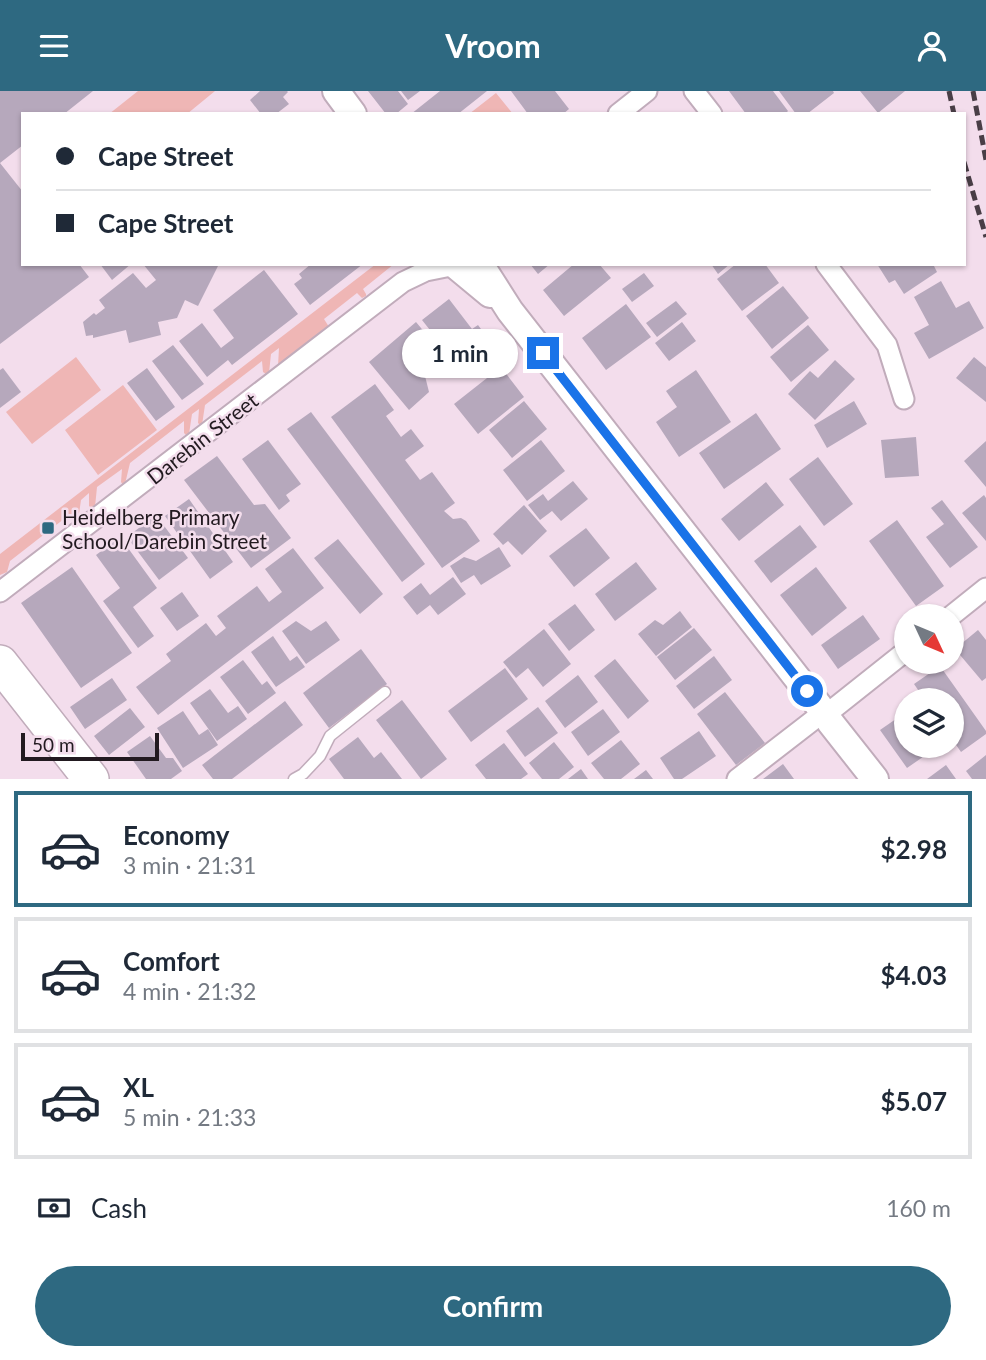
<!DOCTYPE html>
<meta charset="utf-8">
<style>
:root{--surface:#fff;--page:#f2f2f3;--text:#1f2937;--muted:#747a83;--line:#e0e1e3;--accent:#2e6981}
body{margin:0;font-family:Lato,sans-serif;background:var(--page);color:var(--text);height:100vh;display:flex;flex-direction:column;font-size:26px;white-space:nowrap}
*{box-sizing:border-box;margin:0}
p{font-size:23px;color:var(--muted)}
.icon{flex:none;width:38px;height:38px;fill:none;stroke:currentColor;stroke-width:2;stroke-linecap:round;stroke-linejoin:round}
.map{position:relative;height:688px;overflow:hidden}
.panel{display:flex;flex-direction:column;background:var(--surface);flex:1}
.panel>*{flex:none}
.guide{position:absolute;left:21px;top:21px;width:945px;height:154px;border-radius:0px;box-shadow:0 2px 5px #0004;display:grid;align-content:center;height:154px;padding:0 35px;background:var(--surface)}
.needle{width:46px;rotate:134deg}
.fabs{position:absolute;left:894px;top:513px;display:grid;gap:14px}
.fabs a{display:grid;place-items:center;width:70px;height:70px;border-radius:50%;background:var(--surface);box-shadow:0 2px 5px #0004;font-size:35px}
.scale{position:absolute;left:21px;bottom:18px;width:138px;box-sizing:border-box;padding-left:7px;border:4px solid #221a20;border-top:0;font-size:19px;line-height:24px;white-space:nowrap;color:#221a20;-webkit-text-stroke:5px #f3ddec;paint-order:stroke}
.end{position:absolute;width:32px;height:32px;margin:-16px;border:9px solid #1a73e8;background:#fff;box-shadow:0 0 0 4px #fff}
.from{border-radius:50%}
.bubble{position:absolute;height:49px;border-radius:24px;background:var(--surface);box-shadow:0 2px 5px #0004;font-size:23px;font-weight:700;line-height:49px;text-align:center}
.guide b{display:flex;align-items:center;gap:24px;height:66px;font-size:26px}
.guide b+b{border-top:2px solid var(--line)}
.guide i{width:18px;height:18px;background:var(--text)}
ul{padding:12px 0 0;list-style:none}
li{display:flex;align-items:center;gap:21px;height:116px;margin:0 14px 10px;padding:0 21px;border:4px solid var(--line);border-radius:0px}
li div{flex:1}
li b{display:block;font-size:26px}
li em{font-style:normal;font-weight:700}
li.active{border-color:var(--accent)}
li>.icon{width:63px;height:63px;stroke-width:1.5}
.pay{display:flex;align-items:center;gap:18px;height:77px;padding:0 35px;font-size:26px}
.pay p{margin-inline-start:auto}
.primary-button{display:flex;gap:14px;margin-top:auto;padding:14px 35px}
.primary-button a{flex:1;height:80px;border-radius:42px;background:var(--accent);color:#fff;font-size:28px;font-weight:700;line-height:80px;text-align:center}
header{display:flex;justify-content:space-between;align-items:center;height:91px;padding:0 35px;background:var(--accent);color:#fff;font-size:32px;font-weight:700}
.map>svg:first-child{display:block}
</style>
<header><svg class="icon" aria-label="menu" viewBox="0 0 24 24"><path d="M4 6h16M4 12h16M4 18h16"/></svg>Vroom<svg class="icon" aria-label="person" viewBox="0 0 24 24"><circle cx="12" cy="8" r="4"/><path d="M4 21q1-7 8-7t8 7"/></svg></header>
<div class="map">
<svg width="986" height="688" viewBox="0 0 986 688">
<rect width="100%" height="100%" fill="#f3ddec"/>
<!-- green -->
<path fill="#efb6b5" d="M 138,0 L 215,0 L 187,23 L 109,23 Z
M 496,2 L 513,23 L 469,23 Z
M 376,173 L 394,173 L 363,198 L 366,203 L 366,205 L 362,207 L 357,202 L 324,228 L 329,236 L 278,275 L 279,257 L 271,263 L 269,282 L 266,283 L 263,281 L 262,270 L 205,314 L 202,334 L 200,334 L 198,332 L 199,318 L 192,323 L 189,343 L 186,344 L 184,342 L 184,330 L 130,372 L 125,393 L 123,394 L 121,391 L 122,378 L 97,396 L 95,416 L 91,417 L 89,415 L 89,402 L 81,409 L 78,430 L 69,424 L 10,470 L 7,481 L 0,484 L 0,463 Z
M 76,266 L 101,299 L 32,353 L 6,321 Z
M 123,294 L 157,339 L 98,384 L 65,339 Z"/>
<!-- building -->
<path fill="#b6a8bc" d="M 0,0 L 93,0 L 64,23 L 23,23 L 23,54 L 0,72 L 23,101 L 23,173 L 79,173 L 89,186 L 0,253 Z
M 260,0 L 287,0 L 288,1 L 283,6 L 289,13 L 276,23 L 261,23 L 250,9 Z
M 368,0 L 398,0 L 408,13 L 396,23 L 386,23 Z
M 401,0 L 420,0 L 408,9 Z
M 440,0 L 487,0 L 458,23 L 411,23 Z
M 511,0 L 555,0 L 569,18 L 563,23 L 528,23 Z
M 729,0 L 773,0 L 788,20 L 785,23 L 746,23 Z
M 779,0 L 833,0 L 834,2 L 807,23 L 796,23 Z
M 860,0 L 905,0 L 878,22 Z
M 100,173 L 131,173 L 112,189 Z
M 143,173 L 219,173 L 198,215 L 185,209 L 177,227 L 158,231 L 161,244 L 129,252 L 126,239 L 93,247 L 93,244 L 86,245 L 83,231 L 94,222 L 96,224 L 105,217 L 99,209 L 133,182 L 146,197 L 156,189 Z
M 311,173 L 363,173 L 310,214 L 294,193 L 302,187 L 299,183 Z
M 530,173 L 550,173 L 538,183 Z
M 574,173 L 599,173 L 611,187 L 564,225 L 543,199 Z
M 711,173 L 730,173 L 718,183 Z
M 736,173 L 765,173 L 779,192 L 742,220 L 717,188 Z
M 877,173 L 933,173 L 937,181 L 904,203 L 895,189 L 889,192 Z
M 264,179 L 298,223 L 232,274 L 228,269 L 207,286 L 179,250 L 202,232 L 221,257 L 234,247 L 213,219 Z
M 644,182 L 654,195 L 632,211 L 622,198 Z
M 941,190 L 956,217 L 969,210 L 984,237 L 929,268 L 914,242 L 929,234 L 914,206 Z
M 783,195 L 809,227 L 772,258 L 746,225 Z
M 449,208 L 472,238 L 478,234 L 492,253 L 460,277 L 422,229 Z
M 676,210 L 687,223 L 657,246 L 646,232 Z
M 626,213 L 651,246 L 606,279 L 582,247 Z
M 416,231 L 441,261 L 423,277 L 429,301 L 409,319 L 369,271 Z
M 682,231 L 696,250 L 669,270 L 655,252 Z
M 808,234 L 829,259 L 791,291 L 770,266 Z
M 173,254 L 204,293 L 182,309 L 152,270 Z
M 974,266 L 986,276 L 986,311 L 956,287 Z
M 835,269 L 855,288 L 815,329 L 788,303 L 810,280 L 818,287 Z
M 501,276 L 524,306 L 478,343 L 454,313 Z
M 3,277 L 21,301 L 0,317 L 0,279 Z
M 147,277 L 175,316 L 156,330 L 127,292 Z
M 696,279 L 731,331 L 679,366 L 656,331 L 677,316 L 666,300 Z
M 375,293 L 394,319 L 386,325 L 401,346 L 411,338 L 424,355 L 405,369 L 420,389 L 432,381 L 455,412 L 444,420 L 453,428 L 461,427 L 466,430 L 480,450 L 442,477 L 331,326 Z
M 524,310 L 547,338 L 512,367 L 489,339 Z
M 854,310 L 867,333 L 827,357 L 814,334 Z
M 311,321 L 425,473 L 402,491 L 287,338 Z
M 756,322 L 781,358 L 724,398 L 699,362 Z
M 916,346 L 919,385 L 885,387 L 881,349 Z
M 268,349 L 301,393 L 286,404 L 290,410 L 279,419 L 242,368 Z
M 541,349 L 565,380 L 527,410 L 503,379 Z
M 986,350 L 986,396 L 964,370 Z
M 217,365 L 254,414 L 265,413 L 291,447 L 251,477 L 184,389 Z
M 818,366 L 853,413 L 824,435 L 789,388 Z
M 573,390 L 588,408 L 561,430 L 552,420 L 540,429 L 528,414 L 543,403 L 548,410 Z
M 766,391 L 784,414 L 739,450 L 721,428 Z
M 984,404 L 986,407 L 986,450 L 962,422 Z
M 189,408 L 233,471 L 210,488 L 165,425 Z
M 942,409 L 978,456 L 950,477 L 926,446 L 944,433 L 931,417 Z
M 524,414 L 547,440 L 522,464 L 508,450 L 503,454 L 493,443 Z
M 156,424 L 188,467 L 159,489 L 127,446 Z
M 897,429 L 944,495 L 916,515 L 869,450 Z
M 800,434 L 817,456 L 771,492 L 754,470 Z
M 586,437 L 610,467 L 574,496 L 549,465 Z
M 120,446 L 157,497 L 133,516 L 154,545 L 138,557 L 103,510 L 120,497 L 96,464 Z
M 338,448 L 383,503 L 360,523 L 314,467 Z
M 499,456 L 511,475 L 481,494 L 474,484 L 461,492 L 450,475 L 464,466 L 476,470 Z
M 293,457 L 324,497 L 158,624 L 136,596 L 171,570 L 166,563 L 206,532 L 216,545 L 226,537 L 217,525 L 257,495 L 269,511 L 282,501 L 265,478 Z
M 636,471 L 657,498 L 615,530 L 595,503 Z
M 72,476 L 132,562 L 81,597 L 21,512 Z
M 816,476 L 847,517 L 812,545 L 780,504 Z
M 453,486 L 466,503 L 438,524 L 430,514 L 417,524 L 403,506 L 421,492 L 430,504 Z
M 182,501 L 199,525 L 177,540 L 160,517 Z
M 575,513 L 595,539 L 569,560 L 548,533 Z
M 680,520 L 692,536 L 656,565 L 638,543 L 655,529 L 663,534 Z
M 863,524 L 880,548 L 838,578 L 821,554 Z
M 296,530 L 311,540 L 326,530 L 340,549 L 306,573 L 282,540 Z
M 694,537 L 712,559 L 675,589 L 657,566 Z
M 544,538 L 571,573 L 543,596 L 528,577 L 516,587 L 503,571 Z
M 978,539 L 986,549 L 986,587 L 982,590 L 955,558 Z
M 273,545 L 290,570 L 297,565 L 305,576 L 276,596 L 251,561 Z
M 361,558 L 387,593 L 329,637 L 303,602 Z
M 714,565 L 732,589 L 694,618 L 676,595 Z
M 615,568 L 649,610 L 628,628 L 594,585 Z
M 243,569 L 262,594 L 267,590 L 276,602 L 248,623 L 220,586 Z
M 940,575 L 986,640 L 986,643 L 961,661 L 952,648 L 952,609 L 925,609 L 914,593 Z
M 505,577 L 528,608 L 471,651 L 448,620 Z
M 578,584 L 598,611 L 565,637 L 545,610 Z
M 112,587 L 127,609 L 85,638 L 70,616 Z
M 210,598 L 228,622 L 238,615 L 247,628 L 217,650 L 190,612 Z
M 725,601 L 765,652 L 736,674 L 697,623 Z
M 402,609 L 447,668 L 421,688 L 376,629 Z
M 285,610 L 303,634 L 232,688 L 213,688 L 202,674 Z
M 538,616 L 558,642 L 525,666 L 506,640 Z
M 130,617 L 145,636 L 109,664 L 94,645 Z
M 603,618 L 620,641 L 588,665 L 571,641 Z
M 183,620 L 199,644 L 208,638 L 218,654 L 183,677 L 157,637 Z
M 906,621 L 906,654 L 930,654 L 933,659 L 907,677 L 880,639 Z
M 699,640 L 716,665 L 682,688 L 674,688 L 660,667 Z
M 150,645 L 166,667 L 173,667 L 182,680 L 171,688 L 146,688 L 127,661 Z
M 358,646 L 374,667 L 381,661 L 402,688 L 344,688 L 329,668 Z
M 621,649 L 640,673 L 621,688 L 604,688 L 591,672 Z
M 554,651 L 574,676 L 559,688 L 542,688 L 529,672 Z
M 504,652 L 528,683 L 521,688 L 486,688 L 475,674 Z
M 986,664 L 986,688 L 972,688 L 966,680 Z
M 783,673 L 794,688 L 763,688 Z
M 946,674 L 956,688 L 927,688 Z
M 581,678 L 588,688 L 568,688 Z
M 646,679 L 653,688 L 634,688 Z"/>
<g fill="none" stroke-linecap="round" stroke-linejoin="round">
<!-- lane casing -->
<g stroke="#c1acbb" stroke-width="13">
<path id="lane" d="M 294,688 L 303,683 L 320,665 L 330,645 L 385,601"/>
</g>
<!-- street casing -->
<g stroke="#c1acbb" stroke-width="23">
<path id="street" d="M 694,0 L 712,23
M 618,23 L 647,0
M 826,173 L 887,254 L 904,308
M 0,501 L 403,191 L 426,180 L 451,175
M 951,525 L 986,497
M 833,618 L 906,560
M 737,688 L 816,627"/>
</g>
<!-- secondary casing -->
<g stroke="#c1acbb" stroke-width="30">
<path id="secondary" d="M 336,0 L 353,23
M 480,173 L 510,220 L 819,615
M 455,174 L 490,203
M 830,631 L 875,688"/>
</g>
<!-- highway casing -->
<g stroke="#c1acbb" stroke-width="38">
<path id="highway" d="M 0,572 L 91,688"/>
</g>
<!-- lane -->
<use href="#lane" stroke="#fff" stroke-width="10"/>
<!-- street -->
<use href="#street" stroke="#fff" stroke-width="19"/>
<!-- secondary -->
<use href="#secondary" stroke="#fff" stroke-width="26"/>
<!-- highway -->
<use href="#highway" stroke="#fff" stroke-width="35"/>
<!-- rail -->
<path stroke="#493e46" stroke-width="5" stroke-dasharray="10 5" stroke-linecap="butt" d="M 949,0 L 954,23
M 973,0 L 986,69
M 964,71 L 986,146"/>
</g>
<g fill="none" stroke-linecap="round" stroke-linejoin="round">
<!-- route -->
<path stroke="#1a73e8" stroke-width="9" d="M 543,262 L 807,600"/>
</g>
<!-- markers -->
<rect fill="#2e6981" stroke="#f3ddec" stroke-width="2.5" x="41" y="430" width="14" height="14" rx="3.5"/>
<g text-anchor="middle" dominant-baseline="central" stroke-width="5" stroke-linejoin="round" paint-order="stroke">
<!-- street labels -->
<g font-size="21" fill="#221a20" stroke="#f3ddec">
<text transform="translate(202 347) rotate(-38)">Darebin Street</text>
</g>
<!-- poi labels -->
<g font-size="21" fill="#221a20" stroke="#f3ddec" text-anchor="start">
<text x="62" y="425">Heidelberg Primary<tspan x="62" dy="24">School/Darebin Street</tspan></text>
</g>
</g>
</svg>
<div class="fabs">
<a><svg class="needle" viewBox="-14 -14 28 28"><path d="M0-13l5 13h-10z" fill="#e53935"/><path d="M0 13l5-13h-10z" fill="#747a83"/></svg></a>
<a><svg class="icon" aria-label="layers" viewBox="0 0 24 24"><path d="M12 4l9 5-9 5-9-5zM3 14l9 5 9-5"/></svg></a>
</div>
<div class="scale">50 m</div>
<i class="end from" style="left:807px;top:600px"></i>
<i class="end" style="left:543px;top:262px"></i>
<div class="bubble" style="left:402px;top:238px;width:116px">1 min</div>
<div class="guide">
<b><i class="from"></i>Cape Street</b>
<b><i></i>Cape Street</b>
</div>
</div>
<section class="panel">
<ul>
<li class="active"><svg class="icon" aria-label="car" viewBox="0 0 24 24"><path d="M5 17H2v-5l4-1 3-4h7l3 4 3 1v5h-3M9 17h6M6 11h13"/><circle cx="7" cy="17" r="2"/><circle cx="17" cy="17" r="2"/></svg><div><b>Economy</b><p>3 min · 21:31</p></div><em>$2.98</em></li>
<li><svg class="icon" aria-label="car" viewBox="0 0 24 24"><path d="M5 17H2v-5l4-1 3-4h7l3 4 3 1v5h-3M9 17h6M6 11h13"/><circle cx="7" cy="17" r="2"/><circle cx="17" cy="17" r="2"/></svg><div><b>Comfort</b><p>4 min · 21:32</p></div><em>$4.03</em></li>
<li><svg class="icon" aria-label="car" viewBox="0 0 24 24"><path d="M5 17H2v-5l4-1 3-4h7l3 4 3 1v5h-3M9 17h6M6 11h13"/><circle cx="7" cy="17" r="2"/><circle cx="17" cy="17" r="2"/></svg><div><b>XL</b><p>5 min · 21:33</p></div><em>$5.07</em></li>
</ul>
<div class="pay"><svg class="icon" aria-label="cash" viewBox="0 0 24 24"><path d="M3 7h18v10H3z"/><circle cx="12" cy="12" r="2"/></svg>Cash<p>160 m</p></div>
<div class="primary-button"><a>Confirm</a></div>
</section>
